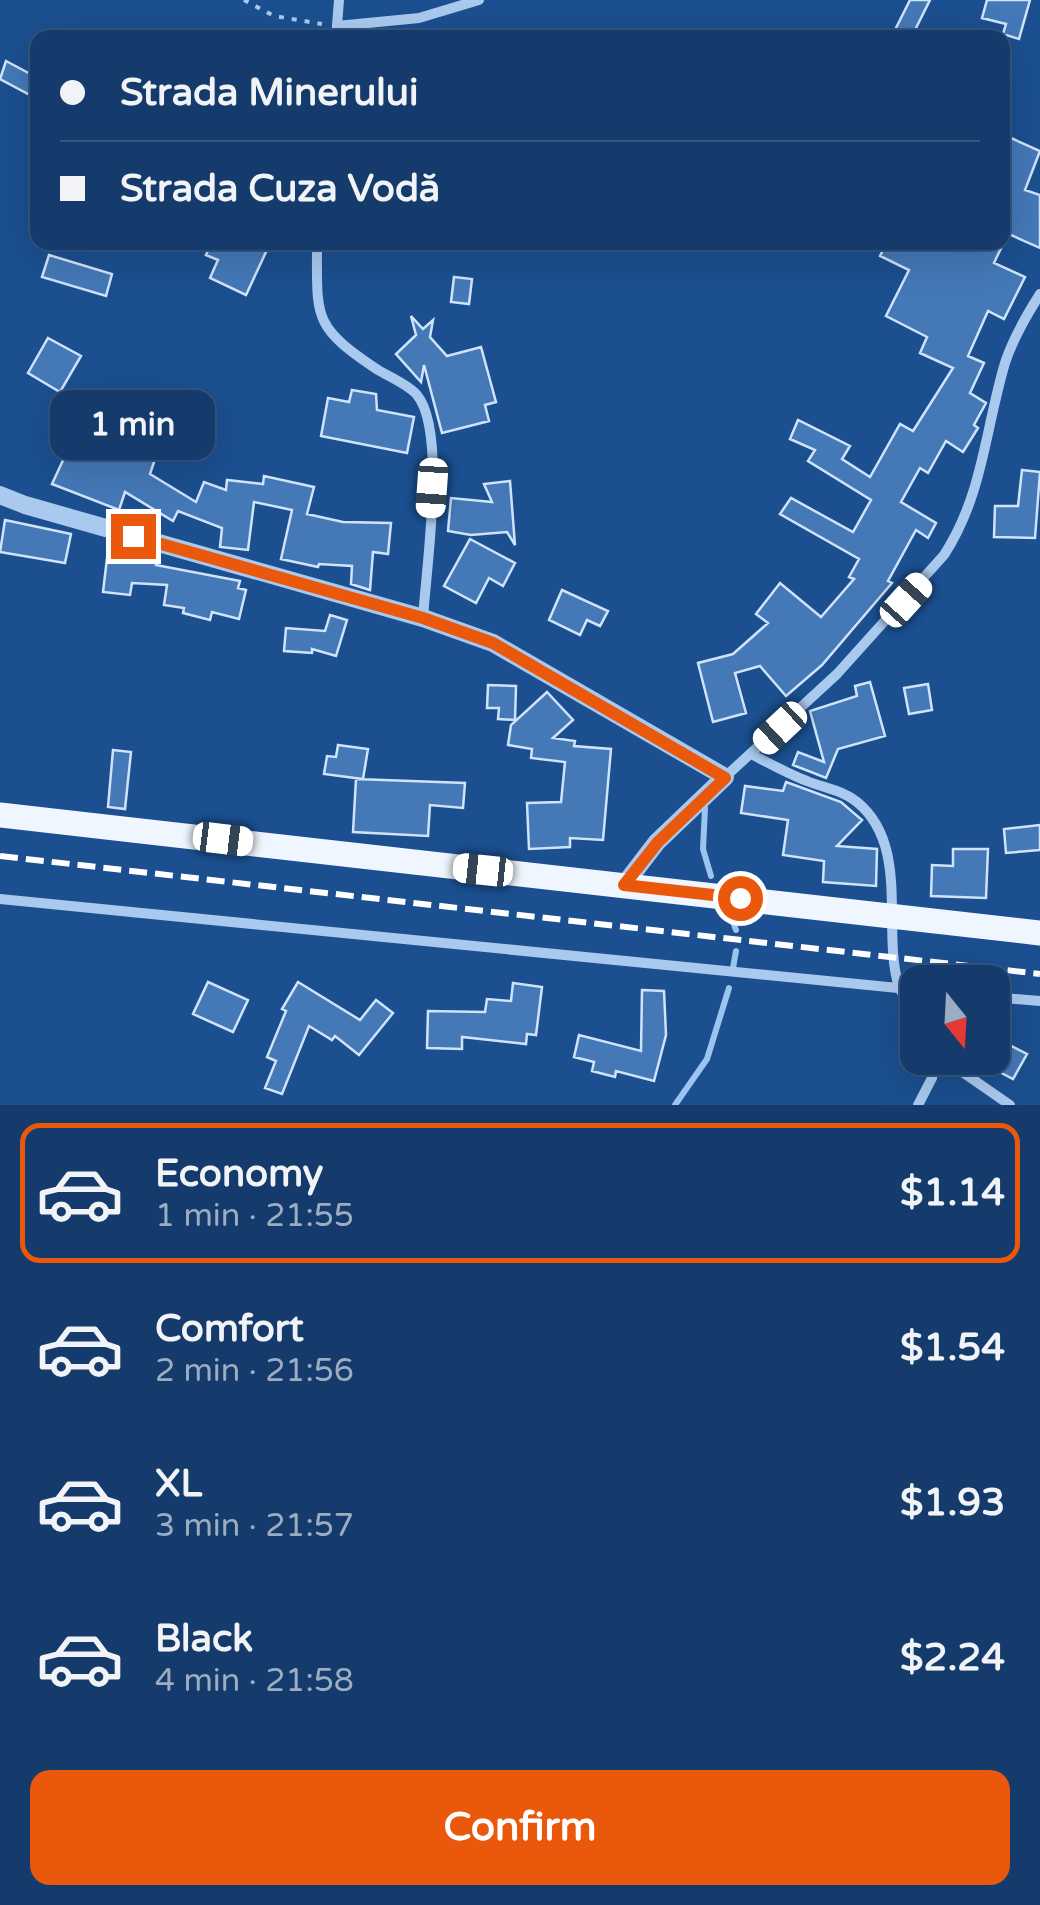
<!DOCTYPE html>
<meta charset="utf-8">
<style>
:root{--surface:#143b6b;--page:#214673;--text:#f1f3f6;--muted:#9dadc1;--line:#33557e;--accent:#ea580c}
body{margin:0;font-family:"Varela Round",sans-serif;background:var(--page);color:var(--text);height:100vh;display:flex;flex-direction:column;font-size:38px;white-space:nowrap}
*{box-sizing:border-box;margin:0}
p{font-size:32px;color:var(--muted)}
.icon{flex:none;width:55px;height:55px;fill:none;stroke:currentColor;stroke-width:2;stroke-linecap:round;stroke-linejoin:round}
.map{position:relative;height:1105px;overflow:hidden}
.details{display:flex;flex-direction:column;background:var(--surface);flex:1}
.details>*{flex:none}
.banner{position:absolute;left:30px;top:30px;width:980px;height:220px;border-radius:20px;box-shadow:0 10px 40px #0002,0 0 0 2px var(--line);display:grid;align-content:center;height:220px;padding:0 30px;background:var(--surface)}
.needle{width:65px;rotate:162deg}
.buttons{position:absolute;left:900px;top:965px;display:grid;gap:20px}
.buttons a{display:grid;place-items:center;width:110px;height:110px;border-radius:20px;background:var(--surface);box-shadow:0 10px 40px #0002,0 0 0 2px var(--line);font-size:50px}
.end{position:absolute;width:45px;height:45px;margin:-22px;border:12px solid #ea580c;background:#fff;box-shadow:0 0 0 5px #fff}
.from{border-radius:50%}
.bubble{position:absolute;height:70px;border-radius:20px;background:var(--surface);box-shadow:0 10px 40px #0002,0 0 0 2px var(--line);font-size:32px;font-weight:800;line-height:70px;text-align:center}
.car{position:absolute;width:30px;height:60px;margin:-30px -15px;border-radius:12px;box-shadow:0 0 8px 2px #0007;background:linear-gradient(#fff 24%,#345 0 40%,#fff 0 76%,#345 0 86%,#fff 0)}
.banner b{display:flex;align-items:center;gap:35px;height:95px;font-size:38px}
.banner b+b{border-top:2px solid var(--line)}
.banner i{width:25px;height:25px;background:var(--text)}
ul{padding:18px 0 0;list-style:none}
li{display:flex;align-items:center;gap:30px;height:140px;margin:0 20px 15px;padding:0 10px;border:5px solid transparent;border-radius:20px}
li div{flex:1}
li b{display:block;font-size:38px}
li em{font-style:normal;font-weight:800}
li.selected{border-color:var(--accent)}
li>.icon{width:90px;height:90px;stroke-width:1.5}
.cta{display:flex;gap:20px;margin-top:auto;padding:20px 30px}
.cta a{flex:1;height:115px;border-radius:20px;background:var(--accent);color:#fff;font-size:40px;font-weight:800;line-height:115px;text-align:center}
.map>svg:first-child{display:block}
</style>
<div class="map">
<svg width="1040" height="1105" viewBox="0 0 1040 1105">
<rect width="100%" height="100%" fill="#1b4f8f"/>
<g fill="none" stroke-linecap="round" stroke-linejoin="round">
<!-- stream -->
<path stroke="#9cc4f0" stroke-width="6" d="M 705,808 L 703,849 L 711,876
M 730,914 L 736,930
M 733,968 L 736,951
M 675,1105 L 707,1059 L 729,988"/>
</g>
<!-- building -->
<path fill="#4478b7" stroke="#cfe3fa" stroke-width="2.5" d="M 910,0 L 930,0 L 911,38 L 905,38 L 894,32 Z
M 987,0 L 1030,0 L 1019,39 L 1003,34 L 1006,24 L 982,18 Z
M 6,61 L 38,78 L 30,95 L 0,79 Z
M 1002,134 L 1040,151 L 1025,190 L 1040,195 L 1040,248 L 1002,231 L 1002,183 L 1007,172 L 1002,170 Z
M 212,242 L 246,242 L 266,252 L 246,295 L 210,278 L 218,260 L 206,255 Z
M 887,242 L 1004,242 L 994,263 L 1025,277 L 1004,319 L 988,311 L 968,356 L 984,363 L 970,393 L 986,403 L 974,425 L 978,428 L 963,452 L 946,441 L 928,473 L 920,468 L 901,502 L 936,523 L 928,538 L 916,530 L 888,581 L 892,583 L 822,665 L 786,696 L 760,666 L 735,673 L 746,713 L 713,722 L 698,663 L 733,654 L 768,623 L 756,614 L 780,583 L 821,617 L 854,579 L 849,577 L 859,559 L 780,514 L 791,498 L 853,532 L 871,500 L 808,461 L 815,450 L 790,439 L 798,420 L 850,446 L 842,459 L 870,477 L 900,424 L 913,431 L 953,368 L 920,353 L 927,337 L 886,316 L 909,270 L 880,256 Z
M 49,255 L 112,274 L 106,296 L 42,277 Z
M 454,277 L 472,279 L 469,304 L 451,302 Z
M 411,316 L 423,329 L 433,320 L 430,337 L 447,356 L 481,347 L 496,402 L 485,405 L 489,421 L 442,433 L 424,365 L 421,382 L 396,354 L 416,335 Z
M 48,338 L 81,356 L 60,392 L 28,373 Z
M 74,390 L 110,407 L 97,434 L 157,453 L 150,474 L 196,502 L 204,482 L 226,490 L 227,480 L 263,484 L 264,476 L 314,487 L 307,514 L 343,522 L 391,523 L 388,554 L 373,552 L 370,590 L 351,584 L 352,566 L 319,564 L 318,567 L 281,559 L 292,510 L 254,502 L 248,550 L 220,547 L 222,528 L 178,511 L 173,521 L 125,492 L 119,510 L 52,484 L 76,432 L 59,424 Z
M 352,390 L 376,394 L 377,410 L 414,417 L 407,453 L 321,436 L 328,398 L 349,402 Z
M 1022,470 L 1040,472 L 1035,538 L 994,537 L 995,506 L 1018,506 Z
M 510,481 L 515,545 L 507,532 L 471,535 L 448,531 L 451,498 L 492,502 L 484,484 Z
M 5,520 L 71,534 L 65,563 L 0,552 Z
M 470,539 L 515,563 L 503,586 L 489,578 L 476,603 L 444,586 Z
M 108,550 L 157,559 L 156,565 L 240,581 L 238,588 L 246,590 L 239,619 L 212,612 L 210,620 L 183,613 L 184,608 L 164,605 L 167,585 L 132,583 L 130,595 L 103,592 Z
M 562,590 L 608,611 L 600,626 L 587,620 L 580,635 L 549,620 Z
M 330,615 L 347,620 L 336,656 L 312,649 L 312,653 L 284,651 L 286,628 L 325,631 Z
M 870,682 L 885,736 L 838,749 L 826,778 L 793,765 L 798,752 L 824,762 L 810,711 L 857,696 L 855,686 Z
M 928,684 L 932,710 L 909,714 L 904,688 Z
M 488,685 L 516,686 L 515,720 L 498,719 L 499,708 L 487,708 Z
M 547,692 L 573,720 L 553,738 L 575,741 L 574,746 L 611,749 L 603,840 L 570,838 L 570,847 L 529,849 L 527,803 L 561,802 L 565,762 L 531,758 L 532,749 L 508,745 L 511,725 Z
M 338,745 L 368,749 L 363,779 L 324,774 L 327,756 L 336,757 Z
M 113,750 L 131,752 L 125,809 L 108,807 Z
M 356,779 L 465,783 L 463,808 L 430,805 L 428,836 L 353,832 Z
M 786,782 L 841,802 L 862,820 L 837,846 L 877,849 L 876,886 L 823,882 L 824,861 L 783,855 L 788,820 L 741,813 L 745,786 L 783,791 Z
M 1040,825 L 1040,850 L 1006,853 L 1004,829 Z
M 953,849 L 988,849 L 986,898 L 931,896 L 932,865 L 953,866 Z
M 208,982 L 248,1000 L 233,1032 L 193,1014 Z
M 298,982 L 360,1020 L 376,1000 L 393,1013 L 359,1055 L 335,1036 L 332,1040 L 309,1026 L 282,1094 L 265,1088 L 276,1061 L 267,1057 L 286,1011 L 282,1009 Z
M 513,983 L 542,987 L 536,1035 L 527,1034 L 526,1044 L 462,1037 L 462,1049 L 427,1048 L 428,1011 L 485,1012 L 487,999 L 511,1001 Z
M 642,990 L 664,991 L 666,1035 L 654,1081 L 616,1071 L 615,1077 L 592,1071 L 594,1062 L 574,1057 L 579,1035 L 641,1051 Z
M 992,1036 L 1027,1054 L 1013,1079 L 992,1068 Z"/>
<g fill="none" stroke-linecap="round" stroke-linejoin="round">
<!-- path -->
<path stroke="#a9c9ee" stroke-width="4" stroke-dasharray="5 8" stroke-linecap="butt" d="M 244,0 L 274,16 L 322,24"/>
<!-- minor -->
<path stroke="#a9c9ee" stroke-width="10" d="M 337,26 L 419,18 L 479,0
M 336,38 L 339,0
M 317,242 C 317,319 312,326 378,370 C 390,377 409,385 417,395 C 447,431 426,569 423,618
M 751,754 C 769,763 788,774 807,781 C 824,788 842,790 857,802 C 911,846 881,931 899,987 C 902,995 912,1005 918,1012
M 725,777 L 837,674 L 944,555 C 983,495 985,430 1005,363 C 1013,338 1026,316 1040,294
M 0,899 L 918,990
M 992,997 L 1040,1001
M 942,1058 L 1010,1105
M 918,1105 L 932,1078 L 935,1058"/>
<!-- tertiary -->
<path stroke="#a9c9ee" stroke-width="18" d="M 0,495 L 25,505 L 423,618 L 493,643 L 725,777 L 657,842 L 624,885"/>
<!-- primary -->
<path stroke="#f0f6ff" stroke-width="25" d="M 0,815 L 1040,933"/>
<!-- rail -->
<path stroke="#fff" stroke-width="6" stroke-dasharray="18 8" stroke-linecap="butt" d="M 0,856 L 1040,974"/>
</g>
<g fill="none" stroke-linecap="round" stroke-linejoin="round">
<!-- route -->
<path stroke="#ea580c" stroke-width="12" d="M 133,536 L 423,618 L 493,643 L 725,778 L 658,842 L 624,885 L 740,898"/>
</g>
</svg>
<div class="buttons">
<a><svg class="needle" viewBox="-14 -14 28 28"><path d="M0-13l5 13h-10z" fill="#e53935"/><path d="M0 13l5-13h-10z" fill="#9dadc1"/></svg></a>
</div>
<i class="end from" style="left:740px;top:898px"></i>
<i class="end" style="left:133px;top:536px"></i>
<div class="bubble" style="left:50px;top:390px;width:165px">1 min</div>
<i class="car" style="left:432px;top:488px;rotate:184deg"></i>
<i class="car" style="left:906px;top:600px;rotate:42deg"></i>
<i class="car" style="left:780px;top:728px;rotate:227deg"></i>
<i class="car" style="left:223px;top:839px;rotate:97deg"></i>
<i class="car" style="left:483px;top:870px;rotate:276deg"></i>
<div class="banner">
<b><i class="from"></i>Strada Minerului</b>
<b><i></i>Strada Cuza Vodă</b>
</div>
</div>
<section class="details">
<ul>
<li class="selected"><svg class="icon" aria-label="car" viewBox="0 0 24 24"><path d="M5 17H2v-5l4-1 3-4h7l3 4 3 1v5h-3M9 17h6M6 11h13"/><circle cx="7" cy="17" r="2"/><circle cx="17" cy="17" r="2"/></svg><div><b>Economy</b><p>1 min · 21:55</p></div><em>$1.14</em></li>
<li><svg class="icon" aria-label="car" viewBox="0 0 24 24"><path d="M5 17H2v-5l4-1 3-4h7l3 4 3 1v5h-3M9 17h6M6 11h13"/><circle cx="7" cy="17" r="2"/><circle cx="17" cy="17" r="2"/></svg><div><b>Comfort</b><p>2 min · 21:56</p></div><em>$1.54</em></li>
<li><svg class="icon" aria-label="car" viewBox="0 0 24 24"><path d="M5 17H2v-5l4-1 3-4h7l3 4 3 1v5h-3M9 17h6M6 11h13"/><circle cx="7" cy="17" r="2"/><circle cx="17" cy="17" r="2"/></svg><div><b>XL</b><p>3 min · 21:57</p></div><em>$1.93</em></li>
<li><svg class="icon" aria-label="car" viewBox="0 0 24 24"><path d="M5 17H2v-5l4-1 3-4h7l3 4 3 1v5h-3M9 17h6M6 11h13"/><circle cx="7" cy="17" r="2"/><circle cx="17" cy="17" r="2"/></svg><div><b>Black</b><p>4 min · 21:58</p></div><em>$2.24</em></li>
</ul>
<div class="cta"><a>Confirm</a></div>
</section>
